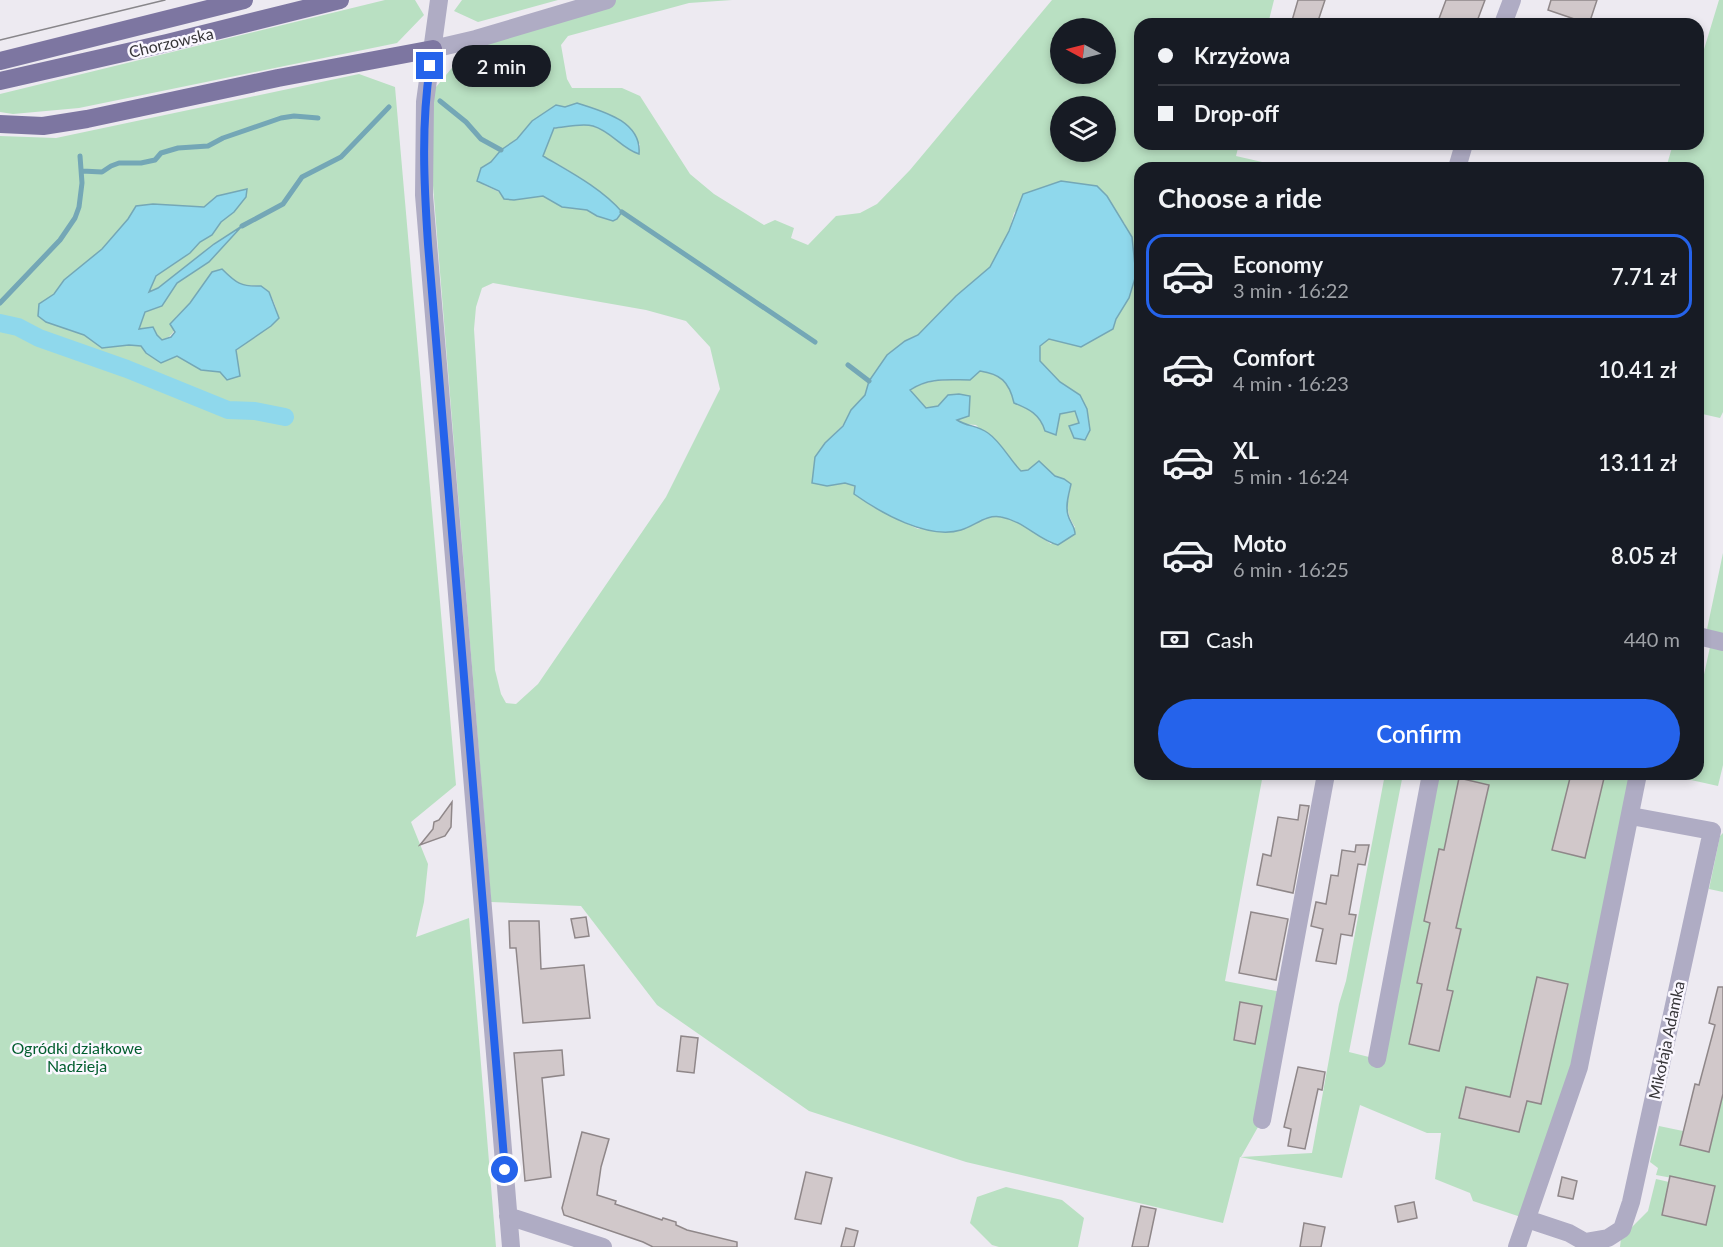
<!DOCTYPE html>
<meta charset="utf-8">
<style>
:root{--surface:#171b24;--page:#20242c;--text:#f1f3f6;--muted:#9ea1a6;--line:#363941;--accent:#2563eb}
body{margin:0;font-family:Lato,sans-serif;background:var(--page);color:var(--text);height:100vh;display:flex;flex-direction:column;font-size:22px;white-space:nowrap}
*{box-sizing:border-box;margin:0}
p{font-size:20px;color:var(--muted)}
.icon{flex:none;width:33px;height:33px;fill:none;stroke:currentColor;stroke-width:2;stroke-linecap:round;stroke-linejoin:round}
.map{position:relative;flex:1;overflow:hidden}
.panel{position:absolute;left:1134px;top:162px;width:570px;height:618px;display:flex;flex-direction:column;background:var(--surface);border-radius:18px;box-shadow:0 3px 9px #0003}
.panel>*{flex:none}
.guide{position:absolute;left:1134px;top:18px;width:570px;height:132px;border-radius:18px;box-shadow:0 3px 9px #0003;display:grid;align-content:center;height:132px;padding:0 24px;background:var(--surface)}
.needle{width:39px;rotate:277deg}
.buttons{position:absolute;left:1050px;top:18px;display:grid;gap:12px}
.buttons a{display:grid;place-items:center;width:66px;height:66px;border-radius:50%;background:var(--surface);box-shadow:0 3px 9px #0003;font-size:30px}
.end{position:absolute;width:27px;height:27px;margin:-14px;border:8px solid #2563eb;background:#fff;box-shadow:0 0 0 3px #fff}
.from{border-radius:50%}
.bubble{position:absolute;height:42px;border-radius:21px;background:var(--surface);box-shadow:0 3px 9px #0003;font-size:20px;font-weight:600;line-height:42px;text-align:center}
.guide b{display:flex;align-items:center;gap:21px;height:57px;font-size:22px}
.guide b+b{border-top:2px solid var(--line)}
.guide i{width:15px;height:15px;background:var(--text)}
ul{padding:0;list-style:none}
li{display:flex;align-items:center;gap:18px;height:84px;margin:0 12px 9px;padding:0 12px;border:3px solid transparent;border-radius:18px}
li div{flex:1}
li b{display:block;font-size:22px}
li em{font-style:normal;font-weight:600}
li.active{border-color:var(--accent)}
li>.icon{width:54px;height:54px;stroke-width:1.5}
h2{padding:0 24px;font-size:27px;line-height:72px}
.pay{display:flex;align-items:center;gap:15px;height:66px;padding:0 24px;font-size:22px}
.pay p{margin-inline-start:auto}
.button{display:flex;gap:12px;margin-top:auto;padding:12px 24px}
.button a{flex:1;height:69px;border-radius:36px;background:var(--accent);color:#fff;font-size:24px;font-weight:600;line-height:69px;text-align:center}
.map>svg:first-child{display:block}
</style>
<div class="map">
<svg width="1723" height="1247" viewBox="0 0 1723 1247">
<rect width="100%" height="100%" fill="#edeaf1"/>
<!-- green -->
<path fill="#b9e0c2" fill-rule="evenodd" d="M 385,0 L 415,0 L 424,15 L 397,43 L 79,108 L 13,114 L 0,112 L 0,94 Z
M 462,0 L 558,0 L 478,22 L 454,11 Z
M 607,0 L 732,0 L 689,3 L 568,36 L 561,45 L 567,79 L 572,88 L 622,88 L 640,96 L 690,174 L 714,194 L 764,225 L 775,220 L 794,228 L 791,238 L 808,245 L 836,216 L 860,213 L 877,204 L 910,170 L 1052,0 L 1274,0 L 1268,24 L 1140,24 L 1140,144 L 1239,144 L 1236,156 L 1289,168 L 1140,168 L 1140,774 L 1263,774 L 1225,981 L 1286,993 L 1262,1120 L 1241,1157 L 1312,1153 L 1339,1004 L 1346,981 L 1385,774 L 1403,774 L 1349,1052 L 1377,1059 L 1431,774 L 1638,774 L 1579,1067 L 1527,1219 L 1473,1201 L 1470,1193 L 1435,1179 L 1441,1133 L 1427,1133 L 1360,1105 L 1342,1178 L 1240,1157 L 1223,1223 L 966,1162 L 809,1111 L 657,1005 L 581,906 L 491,902 L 426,99 L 476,39 ZM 1060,28 L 1106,28 L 1106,74 L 1060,74 ZM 577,103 L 640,144 L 639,154 C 621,149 611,130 593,126 C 581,123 566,127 554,128 L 543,156 L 568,170 L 613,203 L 600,217 L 587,210 L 562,207 L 543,196 L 514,200 L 504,199 L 499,192 L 484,185 L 479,176 L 481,168 L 491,162 L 501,150 L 517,139 L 532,121 L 556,105 L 565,107 ZM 1060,106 L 1106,106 L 1106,152 L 1060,152 ZM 1061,181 L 1097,186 L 1107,196 L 1116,213 L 1125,224 L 1129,298 L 1116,319 L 1113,329 L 1081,347 L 1049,339 L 1039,346 L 1040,361 L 1060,382 L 1080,395 L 1085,440 L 1069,427 L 1079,423 L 1075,411 L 1060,414 L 1056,434 L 1045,431 C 1040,414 1029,409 1014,403 C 1009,381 1000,374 979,371 L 970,380 C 948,380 929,378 910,390 L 926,408 L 938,406 L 964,424 L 976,425 L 1021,471 C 1035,468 1059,475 1071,484 C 1068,503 1064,510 1075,527 L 1051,544 L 1021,523 L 1002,517 L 990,517 L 962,530 L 918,529 L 873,507 L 854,494 L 855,486 L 845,483 L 827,486 L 825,443 L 843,425 L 859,401 L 865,395 L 869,381 L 905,341 L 918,335 L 956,296 L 990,267 L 1009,231 L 1014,213 L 1037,190 ZM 493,283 L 646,310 L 686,321 L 710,347 L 720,389 L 666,497 L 538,684 L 516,704 L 506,703 L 501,694 L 495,670 L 474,329 L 476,307 L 482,288 Z
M 1719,0 L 1723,0 L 1723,412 L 1720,418 L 1698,413 L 1698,168 L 1666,168 L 1673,144 L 1698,144 L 1698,69 Z
M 359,74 L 395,87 L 456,785 L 411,822 L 428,864 L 424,902 L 416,937 L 469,918 L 496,1247 L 0,1247 L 0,136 L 56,138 ZM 247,189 L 246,197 L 234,212 L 221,222 L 212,235 L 200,241 L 190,253 L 156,276 L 148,292 L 158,288 L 214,244 L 240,228 L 209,262 L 177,283 L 162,306 L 145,312 L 139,329 L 146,329 L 162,340 C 175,335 175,330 176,317 L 190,303 L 212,272 L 222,269 C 226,273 231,280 236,283 C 244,287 252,285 259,286 C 271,287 276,308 279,318 L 271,326 L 236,350 L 220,372 L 201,370 L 177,356 L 146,353 L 141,346 L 129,345 L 102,348 L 84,335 L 68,330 L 39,304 L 55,294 L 65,280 L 102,249 L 128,219 L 136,206 L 153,204 L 205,207 L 217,196 Z
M 1723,553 L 1723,638 L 1706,634 Z
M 1710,647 L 1723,650 L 1723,765 L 1718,786 L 1682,778 L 1682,774 L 1698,774 L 1698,702 Z
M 1723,833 L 1723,892 L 1709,889 L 1720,836 Z
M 1723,1094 L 1723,1247 L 1620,1247 L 1621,1238 L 1648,1211 L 1656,1179 L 1669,1182 L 1662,1215 L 1706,1224 L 1715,1186 L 1656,1175 L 1658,1168 L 1650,1162 L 1659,1126 L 1683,1131 L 1680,1146 L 1709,1152 Z
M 1006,1187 L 1062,1200 L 1084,1218 L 1078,1247 L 999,1247 L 992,1245 L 970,1223 L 977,1197 Z"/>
<!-- water -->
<path fill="#8fd8ec" stroke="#74a7b6" stroke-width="1.5" d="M 577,103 C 602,111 642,121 639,154 C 622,149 611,131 593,126 C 582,123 566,127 554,128 L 543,156 C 570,172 601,188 622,212 L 617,219 L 613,221 L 597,216 L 587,210 L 562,207 L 543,196 L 514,200 L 504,199 L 499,191 L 477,181 L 481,168 L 491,162 L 501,150 L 517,139 L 532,121 L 556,105 L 565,107 Z
M 1061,181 L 1097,186 L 1107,196 L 1132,237 L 1136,275 L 1129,298 L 1116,319 L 1113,329 L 1081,347 L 1049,339 L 1040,346 L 1040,361 L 1060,382 L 1080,395 L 1087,409 L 1090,430 L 1085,440 L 1074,438 L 1069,426 L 1079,423 L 1075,411 L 1060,414 L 1056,435 L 1045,431 C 1040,414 1029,409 1014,403 C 1009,381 1000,374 980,371 L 970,380 C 949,380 929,377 910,390 L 926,408 L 938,406 L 948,395 L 959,394 L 970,396 L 969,416 L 957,420 C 968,427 977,425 988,433 C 1001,442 1010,460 1021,471 L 1028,470 L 1039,461 L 1055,476 L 1064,479 L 1071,484 C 1069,494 1065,505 1068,515 C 1070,523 1075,526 1075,534 L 1058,545 C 1038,540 1024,521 1001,517 C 986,514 975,526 961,530 C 928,540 881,513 854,494 L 855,486 L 845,483 L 827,486 L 812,483 L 815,457 L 825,443 L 843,426 L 851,410 L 865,395 L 869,381 L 887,355 L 905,341 L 918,335 L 956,296 L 990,267 L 1009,231 L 1023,194 Z
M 247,189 L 246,197 L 234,212 L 221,222 L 212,235 L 200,242 L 190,253 L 156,276 L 149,292 L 158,288 L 214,244 L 242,226 L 209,262 L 177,283 L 162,306 L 145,312 L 139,329 L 153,327 L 157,335 L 162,340 L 171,337 L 175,332 L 170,324 L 190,303 L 212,272 L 222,269 C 236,283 241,287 261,286 L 269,292 L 279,318 L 271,326 L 236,350 L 240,376 L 227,380 L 220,372 L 201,370 L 177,356 L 161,363 L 146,353 L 141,346 L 129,345 L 102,348 L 84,335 L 46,322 L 38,316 L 39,304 L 54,294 L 64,280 L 102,249 L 128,219 L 136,206 L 153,204 L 204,207 L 217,196 Z"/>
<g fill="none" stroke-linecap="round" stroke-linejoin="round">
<!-- stream -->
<path stroke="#74a7b6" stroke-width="5" d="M 440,101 L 466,122 L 481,139 L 501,150
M 82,171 L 102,172 L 111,166 L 119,163 L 141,163 L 155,160 L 161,153 L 178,148 L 208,146 L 223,138 L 281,118 L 294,116 L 318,118
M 622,212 L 815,342
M 242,226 L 283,204 L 302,177 L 341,157 L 389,107
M 0,303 L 60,240 L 75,218 L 79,207 L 82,183 L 80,156
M 848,365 L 869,381"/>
<!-- canal -->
<path stroke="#8fd8ec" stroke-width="18" d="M 0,323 L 18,327 L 39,338 L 127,369 L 228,410 L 255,411 L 285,417"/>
</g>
<!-- building -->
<path fill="#d1c8ca" stroke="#8f8789" stroke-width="1.5" d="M 1298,0 L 1325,0 L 1317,24 L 1291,24 Z
M 1446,0 L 1485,0 L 1476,24 L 1437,24 Z
M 1551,0 L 1597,0 L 1589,24 L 1548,10 Z
M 1571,774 L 1605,774 L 1585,858 L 1552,850 Z
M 1459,778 L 1489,785 L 1456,928 L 1461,929 L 1447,990 L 1453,991 L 1439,1051 L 1409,1044 L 1422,984 L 1417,983 L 1430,923 L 1424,921 L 1439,849 L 1444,850 Z
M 452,802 L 451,827 L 445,836 L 420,845 L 433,829 L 434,822 L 439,820 Z
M 1300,805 L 1309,806 L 1293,893 L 1257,885 L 1263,854 L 1271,856 L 1278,817 L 1298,820 Z
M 1356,845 L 1369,845 L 1365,865 L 1358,864 L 1349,914 L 1356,915 L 1352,936 L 1341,934 L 1336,964 L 1316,961 L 1323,929 L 1311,926 L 1316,902 L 1326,904 L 1331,875 L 1338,876 L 1342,850 L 1355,852 Z
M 1251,912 L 1288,919 L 1276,980 L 1239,973 Z
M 586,917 L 589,936 L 575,938 L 571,919 Z
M 509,921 L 539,921 L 541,969 L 584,965 L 590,1018 L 523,1023 L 516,948 L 510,948 Z
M 1537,977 L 1568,984 L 1541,1104 L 1527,1101 L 1519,1132 L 1459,1118 L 1466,1087 L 1510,1097 Z
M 1718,987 L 1723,987 L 1723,1094 L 1709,1152 L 1680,1145 L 1695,1084 L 1699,1085 L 1715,1025 L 1709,1023 Z
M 1240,1002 L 1262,1006 L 1255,1044 L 1234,1040 Z
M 681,1036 L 698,1038 L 694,1073 L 677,1071 Z
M 562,1050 L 564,1075 L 542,1078 L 551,1177 L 525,1181 L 514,1053 Z
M 1298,1067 L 1325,1072 L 1322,1090 L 1318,1089 L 1305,1149 L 1288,1146 L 1291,1129 L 1284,1127 Z
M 582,1132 L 609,1139 L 601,1167 L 597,1195 L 616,1201 L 615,1204 L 662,1220 L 663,1218 L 676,1222 L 676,1225 L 687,1230 L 737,1242 L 737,1247 L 653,1247 L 643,1242 L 564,1215 L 562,1208 Z
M 806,1172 L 832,1178 L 821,1224 L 795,1219 Z
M 1670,1176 L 1715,1186 L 1706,1225 L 1662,1215 Z
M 1562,1177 L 1577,1181 L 1573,1199 L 1558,1196 Z
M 1414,1202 L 1417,1218 L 1398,1222 L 1395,1206 Z
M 1141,1206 L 1156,1209 L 1148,1247 L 1132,1247 Z
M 1304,1223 L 1325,1227 L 1321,1247 L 1300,1247 Z
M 846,1228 L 858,1231 L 854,1247 L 841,1247 Z"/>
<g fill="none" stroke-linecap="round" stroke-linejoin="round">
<!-- minor -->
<path stroke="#afacc4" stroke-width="18" d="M 439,0 L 425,102 L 424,195 L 511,1247
M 1503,24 L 1512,0
M 433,49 L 476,39 L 607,0
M 1457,168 L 1464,144
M 1698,636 L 1723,642
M 1377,1059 L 1431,774
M 1262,1120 L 1326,774
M 508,1216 L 603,1247
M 1527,1219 L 1569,1233 L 1585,1242 L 1608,1238 L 1622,1229 L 1631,1202 L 1712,831 L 1631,816
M 1517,1247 L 1579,1067 L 1638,774"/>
<!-- major -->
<path stroke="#7d76a1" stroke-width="18" d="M 0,61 L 244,0
M 0,81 L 167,43 L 340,0
M 0,124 L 43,126 L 87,119 L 278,78 L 433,49"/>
<!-- tram -->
<path stroke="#88868a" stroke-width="1.5" d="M 0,40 L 165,0"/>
</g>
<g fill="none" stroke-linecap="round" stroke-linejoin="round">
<!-- route -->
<path stroke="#2563eb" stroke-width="8" d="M 430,66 C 421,126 424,184 428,244 L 505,1170"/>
</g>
<g text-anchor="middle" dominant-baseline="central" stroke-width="5" stroke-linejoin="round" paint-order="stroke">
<!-- street labels -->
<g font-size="16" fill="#363538" stroke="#faf7ff">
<text transform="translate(171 42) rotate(-13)">Chorzowska</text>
<text transform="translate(1666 1040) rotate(-78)">Mikołaja Adamka</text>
</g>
<!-- park labels -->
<g font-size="16" fill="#035e2f" stroke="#faf7ff">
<text x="77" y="1047">Ogródki działkowe<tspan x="77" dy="18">Nadzieja</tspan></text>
</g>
</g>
</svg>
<div class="buttons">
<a><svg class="needle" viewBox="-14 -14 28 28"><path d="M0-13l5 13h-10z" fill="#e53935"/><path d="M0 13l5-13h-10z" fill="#9ea1a6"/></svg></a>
<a><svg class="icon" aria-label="layers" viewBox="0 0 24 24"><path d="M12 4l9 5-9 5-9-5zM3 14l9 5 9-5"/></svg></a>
</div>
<i class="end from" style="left:505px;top:1170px"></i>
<i class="end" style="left:430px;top:66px"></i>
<div class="bubble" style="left:452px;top:45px;width:99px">2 min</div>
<div class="guide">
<b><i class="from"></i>Krzyżowa</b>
<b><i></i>Drop-off</b>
</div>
<section class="panel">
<h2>Choose a ride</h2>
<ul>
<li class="active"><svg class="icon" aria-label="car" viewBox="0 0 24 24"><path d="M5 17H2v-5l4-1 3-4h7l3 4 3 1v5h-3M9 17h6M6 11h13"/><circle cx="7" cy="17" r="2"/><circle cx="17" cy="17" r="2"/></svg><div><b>Economy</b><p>3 min · 16:22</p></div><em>7.71 zł</em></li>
<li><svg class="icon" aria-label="car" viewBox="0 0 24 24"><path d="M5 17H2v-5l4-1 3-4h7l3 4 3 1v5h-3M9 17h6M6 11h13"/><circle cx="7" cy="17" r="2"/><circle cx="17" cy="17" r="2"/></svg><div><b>Comfort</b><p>4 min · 16:23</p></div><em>10.41 zł</em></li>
<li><svg class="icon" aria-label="car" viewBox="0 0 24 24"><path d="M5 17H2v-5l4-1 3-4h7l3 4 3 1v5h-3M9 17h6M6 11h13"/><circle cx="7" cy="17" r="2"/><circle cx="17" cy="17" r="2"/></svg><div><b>XL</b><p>5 min · 16:24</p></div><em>13.11 zł</em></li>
<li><svg class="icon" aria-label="car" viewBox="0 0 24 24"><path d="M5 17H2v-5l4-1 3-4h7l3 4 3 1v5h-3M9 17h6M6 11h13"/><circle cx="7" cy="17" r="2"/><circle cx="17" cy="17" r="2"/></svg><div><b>Moto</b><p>6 min · 16:25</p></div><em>8.05 zł</em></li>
</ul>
<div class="pay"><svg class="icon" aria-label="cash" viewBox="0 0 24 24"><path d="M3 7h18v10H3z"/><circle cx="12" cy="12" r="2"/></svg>Cash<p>440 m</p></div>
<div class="button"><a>Confirm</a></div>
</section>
</div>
